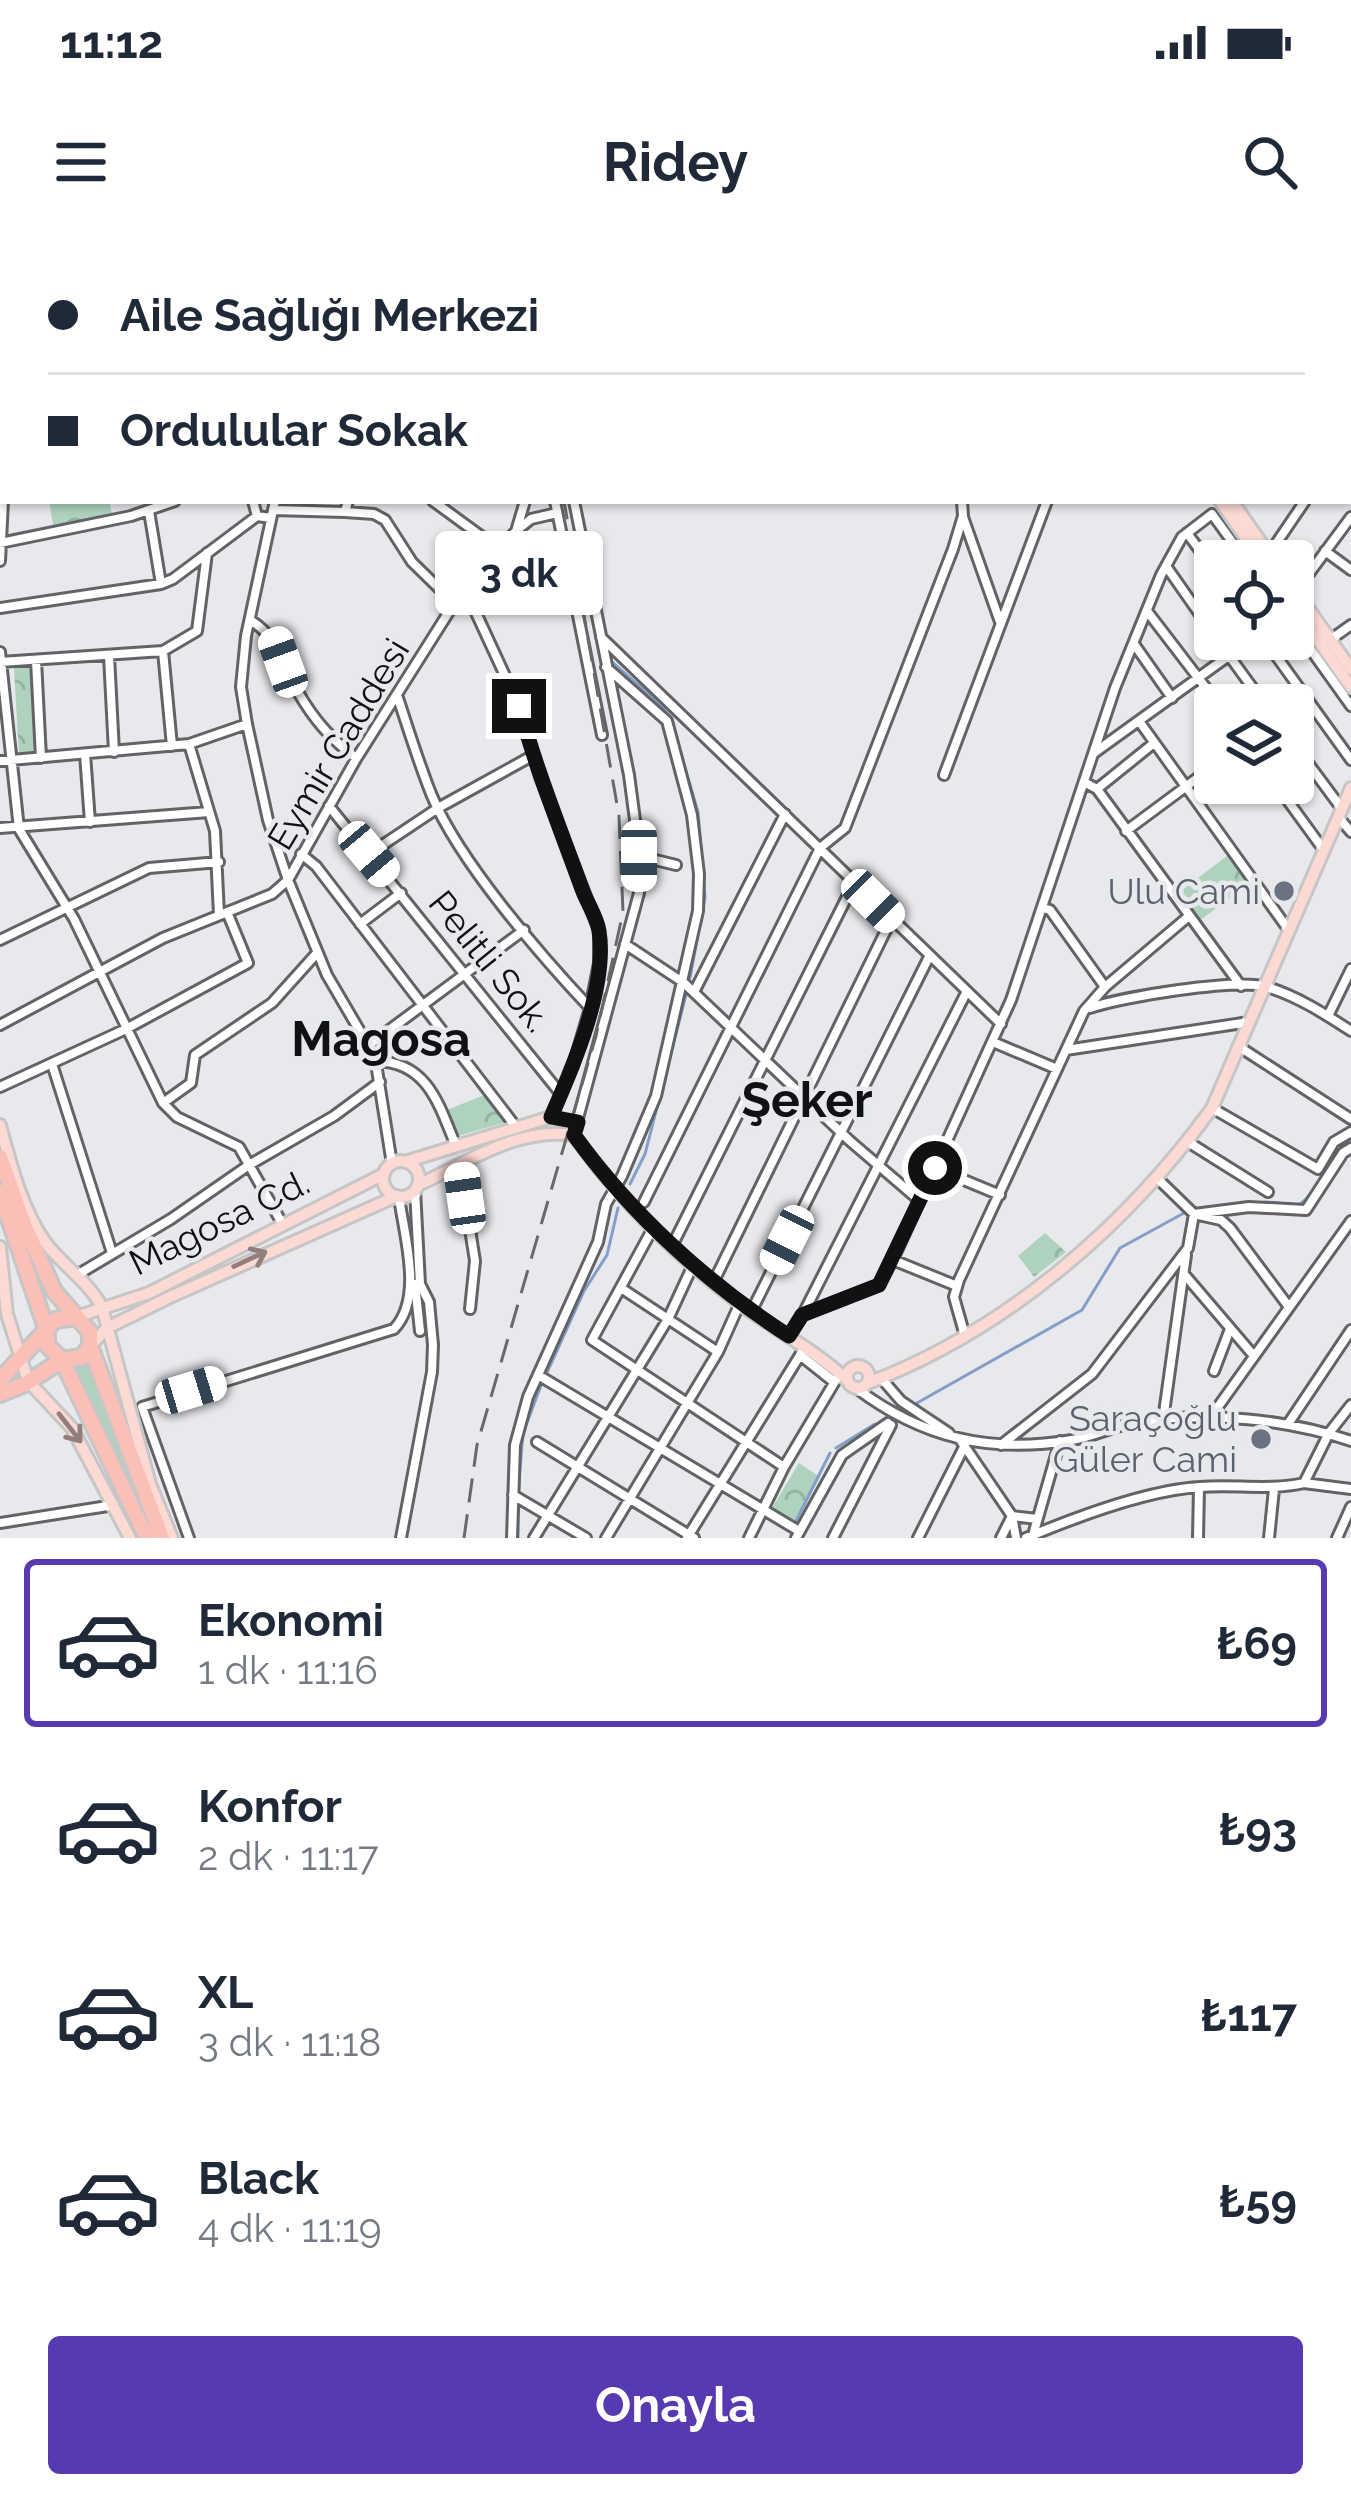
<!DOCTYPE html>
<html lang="tr">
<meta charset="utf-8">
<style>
:root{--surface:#fff;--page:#f6f6f7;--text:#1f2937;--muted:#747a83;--line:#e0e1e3;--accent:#573ab2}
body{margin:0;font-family:Raleway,sans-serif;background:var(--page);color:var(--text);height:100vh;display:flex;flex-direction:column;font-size:45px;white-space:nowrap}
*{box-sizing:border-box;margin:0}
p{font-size:39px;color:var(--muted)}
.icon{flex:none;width:66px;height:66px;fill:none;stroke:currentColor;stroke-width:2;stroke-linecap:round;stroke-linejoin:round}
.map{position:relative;height:1298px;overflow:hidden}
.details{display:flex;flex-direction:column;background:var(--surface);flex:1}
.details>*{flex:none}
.banner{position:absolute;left:0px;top:0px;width:1353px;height:264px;box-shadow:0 3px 9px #0004;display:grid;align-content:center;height:264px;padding:0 48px;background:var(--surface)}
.controls{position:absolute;left:1194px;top:300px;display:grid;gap:24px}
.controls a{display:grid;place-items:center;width:120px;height:120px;border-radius:12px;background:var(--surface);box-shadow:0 3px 9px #0004;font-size:60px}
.end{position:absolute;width:54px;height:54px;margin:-27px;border:15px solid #101112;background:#fff;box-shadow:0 0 0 6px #fff}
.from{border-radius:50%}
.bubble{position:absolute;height:84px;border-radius:12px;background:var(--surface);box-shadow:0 3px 9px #0004;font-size:39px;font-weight:700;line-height:84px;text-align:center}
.car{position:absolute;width:36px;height:72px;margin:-36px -18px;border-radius:15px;box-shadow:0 0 9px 3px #0007;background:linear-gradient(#fff 24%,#345 0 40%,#fff 0 76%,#345 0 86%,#fff 0)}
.banner b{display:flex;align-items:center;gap:42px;height:114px;font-size:45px}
.banner b+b{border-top:3px solid var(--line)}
.banner i{width:30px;height:30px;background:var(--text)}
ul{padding:21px 0 0;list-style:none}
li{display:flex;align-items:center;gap:36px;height:168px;margin:0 24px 18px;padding:0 24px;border:6px solid transparent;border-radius:12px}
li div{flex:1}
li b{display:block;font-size:45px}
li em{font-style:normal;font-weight:700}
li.selected{border-color:var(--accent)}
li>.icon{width:108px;height:108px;stroke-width:1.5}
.action{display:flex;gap:24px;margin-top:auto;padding:24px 48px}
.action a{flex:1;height:138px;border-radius:12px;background:var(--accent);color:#fff;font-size:48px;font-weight:700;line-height:138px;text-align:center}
.status{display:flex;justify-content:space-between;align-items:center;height:84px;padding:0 60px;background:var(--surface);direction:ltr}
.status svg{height:33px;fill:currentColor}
header{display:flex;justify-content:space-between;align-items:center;height:156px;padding:0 48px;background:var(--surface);font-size:54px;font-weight:700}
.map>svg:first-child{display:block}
</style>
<div class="status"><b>11:12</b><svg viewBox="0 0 49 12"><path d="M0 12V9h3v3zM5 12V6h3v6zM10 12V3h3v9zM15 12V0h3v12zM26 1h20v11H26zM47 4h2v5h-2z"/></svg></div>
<header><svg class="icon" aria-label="menu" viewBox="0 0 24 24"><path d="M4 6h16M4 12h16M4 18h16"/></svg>Ridey<svg class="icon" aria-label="search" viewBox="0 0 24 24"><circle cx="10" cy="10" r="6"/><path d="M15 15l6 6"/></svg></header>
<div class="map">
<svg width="1351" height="1298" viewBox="0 0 1351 1298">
<defs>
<pattern id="forest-crowns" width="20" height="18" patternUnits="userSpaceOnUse" patternTransform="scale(3)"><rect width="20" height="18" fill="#afd2be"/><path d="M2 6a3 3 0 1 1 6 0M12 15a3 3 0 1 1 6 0" fill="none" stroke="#96b3a2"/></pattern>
</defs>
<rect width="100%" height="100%" fill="#e7e9ec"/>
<!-- grass -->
<path fill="#afd2be" d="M 82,1119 L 93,1127 L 158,1298 L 153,1298 L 75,1129 Z"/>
<!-- forest -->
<path fill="url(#forest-crowns)" d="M 49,261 L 109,261 L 112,274 L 53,285 Z
M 33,427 L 38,514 L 19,515 L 14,428 Z
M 1227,616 L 1249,644 L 1199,681 L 1178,653 Z
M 489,853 L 506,882 L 455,897 L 447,870 Z
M 1045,993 L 1066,1012 L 1034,1037 L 1018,1016 Z
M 799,1223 L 820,1237 L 793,1283 L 772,1268 Z"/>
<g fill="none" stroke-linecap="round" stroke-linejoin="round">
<!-- stream -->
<path stroke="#859ec8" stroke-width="3" d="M 610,420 L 661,465 L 671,480 L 698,572 L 705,657 L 690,738
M 630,944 L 645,914 L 687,751
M 1195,969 L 1267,962 L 1299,965 C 1322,948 1327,919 1351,902
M 546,1135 L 584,1051 L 607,1015 L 618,968
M 917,1163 L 1082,1070 L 1120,1008 L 1184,973
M 836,1208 L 875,1184
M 518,1253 L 523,1193 L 542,1143
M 518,1262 L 518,1298
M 795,1283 L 830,1213"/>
<!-- minor casing -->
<g stroke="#626366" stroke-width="14">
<path id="minor" d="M 247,0 L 248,3
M 335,0 L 336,3
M 454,0 L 455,3
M 509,0 L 509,3
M 525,0 L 526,3
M 915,0 L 915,3
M 1110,0 L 1111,3
M 1147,0 L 1148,3
M 1183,0 L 1185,3
M 1241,0 L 1245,3
M 1292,0 L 1296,3
M 114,3 L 123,0
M 1163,3 L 1165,0
M 1265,3 L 1267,0
M 0,35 L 3,35
M 1350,36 L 1351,37
M 1350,58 L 1351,57
M 1350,66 L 1351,67
M 1350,94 L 1351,93
M 0,103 L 3,102
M 1350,130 L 1351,131
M 1350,172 L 1351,172
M 0,177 L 3,177
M 1350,194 L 1351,193
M 0,235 L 3,235
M 1350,256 L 1351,257
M 253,261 L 257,276
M 275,261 L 246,396 L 241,447 L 247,484 L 268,580 L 288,640 L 327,735 L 375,817 L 392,924
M 433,261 L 500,310
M 555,261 L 602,495
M 574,261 L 629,535 L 639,610 L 639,653 L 577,882
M 273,270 L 345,272 L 348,261
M 149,271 L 161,344
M 345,272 L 374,274 L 385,280 L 412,322 L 455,364
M 963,277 L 1000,382
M 517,288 L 525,261
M 1187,293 L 1215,331
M 0,303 L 131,276 L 175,261
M 1325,311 L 1351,330
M 1269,314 L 1305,261
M 0,321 L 3,261
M 1166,326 L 1215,396
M 465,349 L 519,466 L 540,537 L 599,690 L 599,723 L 590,768 L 573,826 L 551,876
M 1296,351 L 1351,277
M 0,368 L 161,344 L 173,339 L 257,276 L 271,278
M 1147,371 L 1219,465
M 250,380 C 279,397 282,425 298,452 C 314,480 331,499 356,518
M 1293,385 L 1351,466
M 601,397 L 1001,784
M 1217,399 L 1265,465
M 1264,399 L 1351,520
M 1330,400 L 1351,385
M 1134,404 L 1172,458
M 0,412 L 19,589 L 74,679 L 163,863 L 177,877 L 239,907 L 283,985
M 109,416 L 114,512
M 36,420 L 41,518
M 0,422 L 163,411
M 398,458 C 409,491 419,524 432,556 C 459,621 541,716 590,768
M 1139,481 L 1288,689
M 1293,503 L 1342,569
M 189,504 L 215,591 L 219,675
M 172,506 L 163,411 L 197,391 L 207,313
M 1094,513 L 1252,399
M 85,514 L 90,582
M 0,521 L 189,504 L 247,484
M 944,535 L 1047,261
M 1084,542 L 1097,549 L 1241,746
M 1275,543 L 1323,609
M 1097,549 L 1154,503
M 329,566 L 560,853
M 1339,578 L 1351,592
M 0,588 L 209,572
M 1126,591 L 1215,525
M 301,614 L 316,626 L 516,887
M 369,614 L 438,568 L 532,516
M 639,616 L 676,625
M 1043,668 L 1050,670 L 1105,747
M 360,684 L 401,653
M 0,700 L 149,628 L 219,622
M 625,704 L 684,743 L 850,901 L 920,961
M 694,752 L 785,574
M 1090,768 C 1121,757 1237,738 1267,747 C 1297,756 1325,774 1351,791
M 1328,776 L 1351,729
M 0,785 L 163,698 L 272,654 L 288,640 L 356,519 L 464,348 L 516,291 L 531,279 L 557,273
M 993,802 L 1057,829
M 369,805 L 524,690
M 1238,806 L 1351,879
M 1066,810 L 1249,782
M 376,821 C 428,822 439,865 456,906
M 52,824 L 112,1013
M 0,847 L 126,789 L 248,723 L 227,672
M 163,863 L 191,843 L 195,815 L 272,763 L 317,713
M 1212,868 L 1318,929 L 1334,902 L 1351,892
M 1188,902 L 1268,952
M 460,926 L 475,1021 L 470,1069
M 935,928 L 1000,955
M 1156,937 L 1194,974 L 1221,980 L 1230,988 L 1289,1067
M 644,962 L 820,608 L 845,588 L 953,309 L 963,276 L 962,261
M 653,988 L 592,1100 L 784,1227
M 673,1004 L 854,643
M 893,1020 L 957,1046
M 1184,1034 L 1254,1116
M 77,1035 L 171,979 L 249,925 L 334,876 L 380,842
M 713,1043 L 891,680
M 415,1044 L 420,1091
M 621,1048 L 718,1112
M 751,1072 L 929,717
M 803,1074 L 966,753
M 789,1096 L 803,1075 L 879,1045 L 894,1017 L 1011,760 L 1115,448 L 1161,335 L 1182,297 L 1212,274 L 1246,321
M 965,1096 L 954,1057 L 959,1040 L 1084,771 L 1105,747 L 1189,676
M 800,1115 L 834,1142
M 1214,1131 L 1230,1089
M 538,1135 L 799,1291
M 881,1138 L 901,1161 L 949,1193
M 856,1148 C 922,1198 990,1214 1072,1200 C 1096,1196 1118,1184 1142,1181 C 1210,1172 1287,1179 1351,1201
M 1351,1165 L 1329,1193 L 1304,1243 L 1351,1249
M 1210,1178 L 1351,981
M 1163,1180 L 1186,1015
M 1288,1184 L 1351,1090
M 961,1201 L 1012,1276 L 1016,1298
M 537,1202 L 694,1298
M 1001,1205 L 1092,1134 L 1188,1008 L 1194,974 L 1249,967 L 1306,970 L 1343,913 L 1351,908
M 513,1255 L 586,1298
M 0,1283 L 114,1265
M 1033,1295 L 1060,1201
M 189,1298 L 142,1167 L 394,1089 C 424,1057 404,996 399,957
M 401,1298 L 432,1132 L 433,1105 L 429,1062 L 420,1044 L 415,950
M 512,1298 L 515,1205 L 528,1157 L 598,1002 L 606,964 L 622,936 L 656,856 L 698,671 L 699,634 L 692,575 L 667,481 L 606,427
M 534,1298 L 668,1079 L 693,1025
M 606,1298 L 718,1112 L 740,1063
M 687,1298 L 805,1107
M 749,1298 L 784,1227 L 840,1133
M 796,1298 L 842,1215 L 888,1183
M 833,1298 L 891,1185
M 918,1298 L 964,1207
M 1001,1298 L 1012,1276 L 1037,1279
M 1026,1298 C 1076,1277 1146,1250 1200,1247 C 1236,1244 1268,1251 1304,1243
M 1198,1298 L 1199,1247
M 1269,1298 L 1274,1249
M 1337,1298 L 1351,1267"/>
</g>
<!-- major casing -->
<g stroke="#c6c6c6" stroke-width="16">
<path id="major" d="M 1054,0 L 1055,3
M 1062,0 L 1064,3
M 1220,261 L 1262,321
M 1232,261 L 1274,321
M 1293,347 L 1351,429
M 1293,365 L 1351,447
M 0,885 C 10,922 22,970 45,1002 C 63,1026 88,1041 102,1067 L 150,1244 L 172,1298
M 574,895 C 619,959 679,1018 742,1065 C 777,1091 815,1110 847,1140
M383 939a18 18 0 1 1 36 0a18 18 0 1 1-36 0Z
M 405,922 L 551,877 L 577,882 L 574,895
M 418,945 C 467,923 518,886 574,895
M 0,1007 L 7,1074 L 28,1141 L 72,1188 L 130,1298
M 76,1077 L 149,1053 L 384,934
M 90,1106 L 107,1088 L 170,1057 L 397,956
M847 1137a11 11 0 1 1 22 0a11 11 0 1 1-22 0Z
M 868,1143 C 1005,1091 1126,987 1212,868 L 1351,548"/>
</g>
<!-- highway casing -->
<g stroke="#c6c6c6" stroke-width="20">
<path id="highway" d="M 0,917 L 24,984 L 54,1051 L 90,1092 L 90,1106 L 162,1298
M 0,952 L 47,1091 L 47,1105 L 62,1120 L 147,1298
M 0,1140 L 55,1080 L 76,1077
M 0,1154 L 25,1144 L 62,1120 L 82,1117 L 90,1106"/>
</g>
<!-- minor -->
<use href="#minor" stroke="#fff" stroke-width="8"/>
<!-- major -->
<use href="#major" stroke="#fcd9d3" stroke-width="10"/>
<!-- highway -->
<use href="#highway" stroke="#fabfb6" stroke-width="14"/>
<!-- rail -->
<path stroke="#67696b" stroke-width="3" stroke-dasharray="24 12" stroke-linecap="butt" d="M 516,0 L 516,3
M 464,1298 L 477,1205 L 596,796 L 623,672 L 619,576 L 564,261"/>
</g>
<!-- one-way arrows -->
<defs><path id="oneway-shaft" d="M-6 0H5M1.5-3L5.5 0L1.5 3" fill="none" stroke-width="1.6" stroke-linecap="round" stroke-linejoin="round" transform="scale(3)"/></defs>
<g stroke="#927f7c">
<use href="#oneway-shaft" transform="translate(250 1019) rotate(-25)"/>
<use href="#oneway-shaft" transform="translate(70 1188) rotate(52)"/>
</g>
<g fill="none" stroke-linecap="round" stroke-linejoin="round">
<!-- route -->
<path stroke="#101112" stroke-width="15" d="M 519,466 C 536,529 560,588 582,649 C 587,663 597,677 599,691 C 608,746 573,827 551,877 L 578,882 L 574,895 C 631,974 707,1043 789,1096 L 802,1075 L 879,1045 L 935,928"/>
</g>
<!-- markers -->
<g fill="#6b7280" stroke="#e7e9ec" stroke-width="4.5">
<circle cx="1284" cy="651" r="12"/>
<circle cx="1261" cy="1199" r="12"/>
</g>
<g text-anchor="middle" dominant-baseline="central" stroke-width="9" stroke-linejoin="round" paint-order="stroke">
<!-- street labels -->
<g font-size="36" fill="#101112" stroke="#e7e9ec">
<text transform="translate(338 504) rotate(-59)">Eymir Caddesi</text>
<text transform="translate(490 721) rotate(51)">Pelitli Sok.</text>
<text transform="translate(219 982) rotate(-26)">Magosa Cd.</text>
</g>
<!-- worship labels -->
<g font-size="36" fill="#5b616d" stroke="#e7e9ec" text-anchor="end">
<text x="1260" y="651">Ulu Cami</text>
<text x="1237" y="1178">Saraçoğlu<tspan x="1237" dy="41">Güler Cami</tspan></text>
</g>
<!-- district labels -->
<g font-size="48" font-weight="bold" fill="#101112" stroke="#e7e9ec">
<text x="381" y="799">Magosa</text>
<text x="807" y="860">Şeker</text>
</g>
</g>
</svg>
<div class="controls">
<a><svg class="icon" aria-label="locate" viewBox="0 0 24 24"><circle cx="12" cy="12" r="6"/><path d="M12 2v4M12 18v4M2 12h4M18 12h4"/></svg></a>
<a><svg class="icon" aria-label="layers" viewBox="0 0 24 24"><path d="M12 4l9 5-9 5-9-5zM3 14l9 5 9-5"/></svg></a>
</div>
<i class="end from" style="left:935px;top:928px"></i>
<i class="end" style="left:519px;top:466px"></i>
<div class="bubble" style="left:435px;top:291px;width:168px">3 dk</div>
<i class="car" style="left:283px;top:422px;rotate:340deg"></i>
<i class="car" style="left:369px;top:614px;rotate:140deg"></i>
<i class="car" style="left:639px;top:616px;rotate:180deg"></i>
<i class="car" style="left:873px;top:661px;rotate:135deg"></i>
<i class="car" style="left:465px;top:958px;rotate:352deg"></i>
<i class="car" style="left:787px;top:1000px;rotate:207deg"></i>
<i class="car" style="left:191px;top:1150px;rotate:73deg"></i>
<div class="banner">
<b><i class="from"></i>Aile Sağlığı Merkezi</b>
<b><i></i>Ordulular Sokak</b>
</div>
</div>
<section class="details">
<ul>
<li class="selected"><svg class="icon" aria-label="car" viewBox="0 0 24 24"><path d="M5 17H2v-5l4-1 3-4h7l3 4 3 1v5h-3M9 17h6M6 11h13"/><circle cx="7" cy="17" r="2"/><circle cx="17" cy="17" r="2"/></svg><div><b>Ekonomi</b><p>1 dk · 11:16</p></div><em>₺69</em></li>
<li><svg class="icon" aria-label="car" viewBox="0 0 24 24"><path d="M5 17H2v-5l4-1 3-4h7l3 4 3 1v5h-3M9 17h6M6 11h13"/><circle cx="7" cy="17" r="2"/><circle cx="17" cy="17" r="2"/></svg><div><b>Konfor</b><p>2 dk · 11:17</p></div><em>₺93</em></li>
<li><svg class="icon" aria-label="car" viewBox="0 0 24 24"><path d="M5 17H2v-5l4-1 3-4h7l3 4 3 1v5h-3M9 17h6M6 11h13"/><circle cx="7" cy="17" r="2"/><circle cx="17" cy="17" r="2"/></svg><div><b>XL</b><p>3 dk · 11:18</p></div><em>₺117</em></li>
<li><svg class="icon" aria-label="car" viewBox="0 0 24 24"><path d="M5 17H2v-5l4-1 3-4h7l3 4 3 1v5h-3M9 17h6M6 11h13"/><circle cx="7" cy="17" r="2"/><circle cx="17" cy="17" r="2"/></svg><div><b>Black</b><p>4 dk · 11:19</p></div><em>₺59</em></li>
</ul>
<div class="action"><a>Onayla</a></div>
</section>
